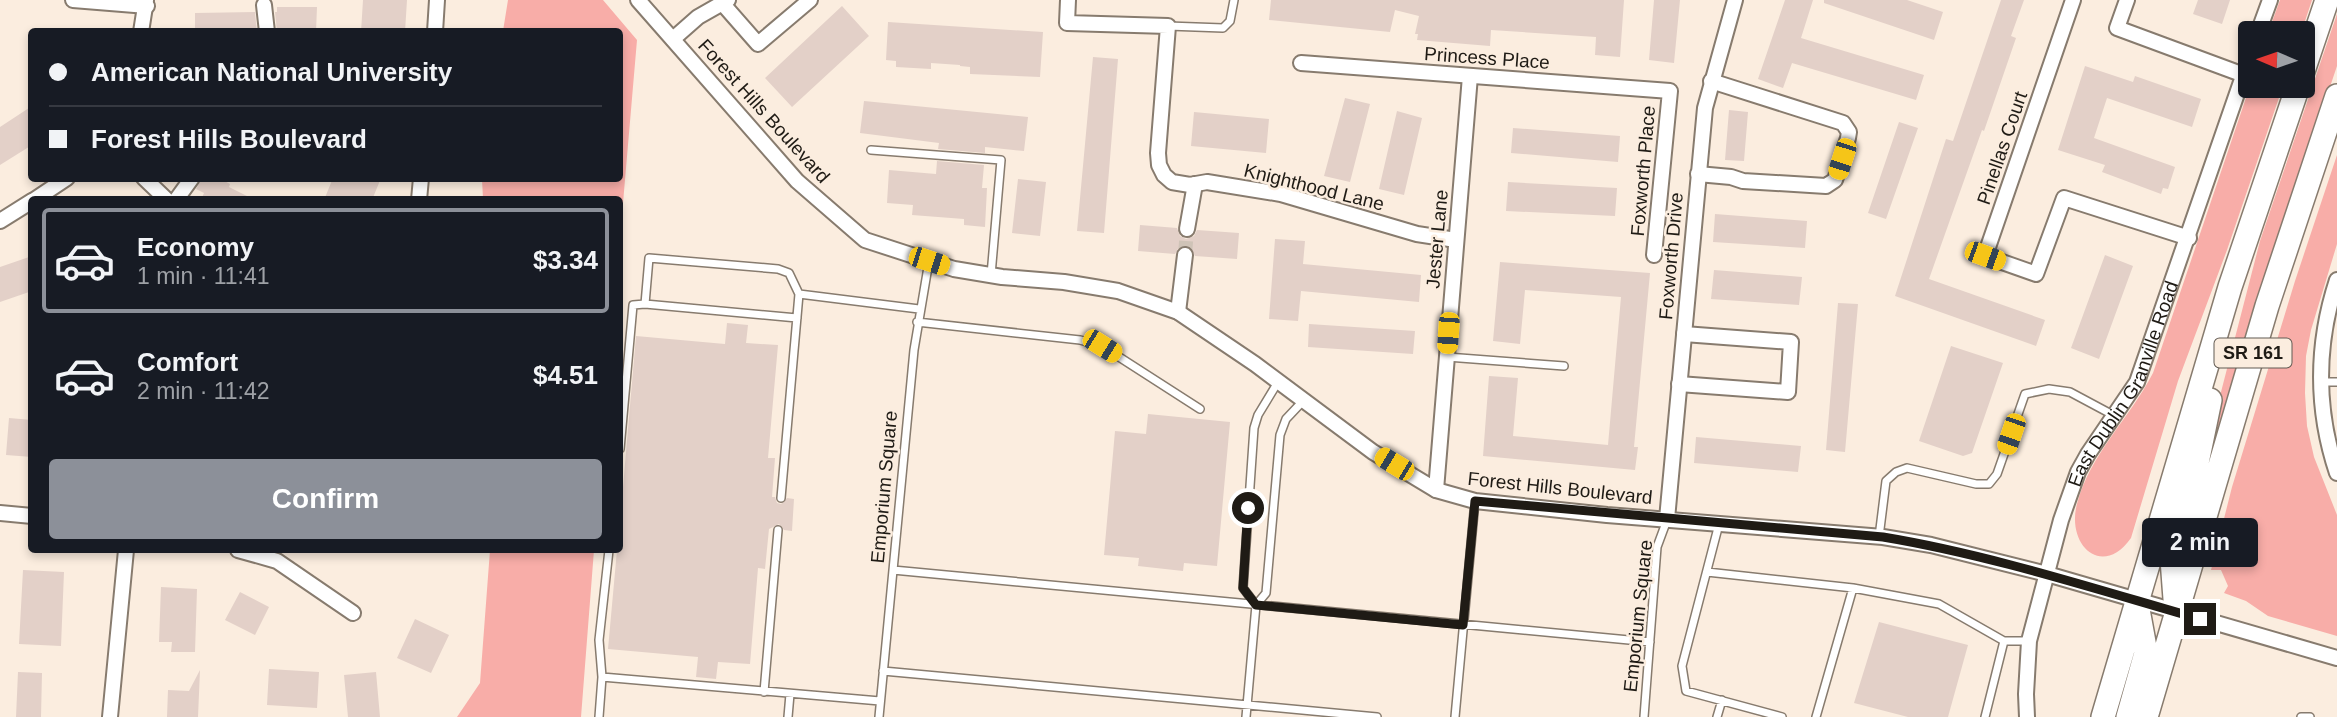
<!DOCTYPE html>
<meta charset="utf-8">
<style>
:root{--surface:#171b24;--page:#242831;--text:#f1f3f6;--muted:#9ea1a6;--line:#363941;--accent:#8c9099}
body{margin:0;font-family:Arial,sans-serif;background:var(--page);color:var(--text);height:100vh;display:flex;flex-direction:column;font-size:26px;white-space:nowrap}
*{box-sizing:border-box;margin:0}
p{font-size:23px;color:var(--muted)}
.icon{flex:none;width:38px;height:38px;fill:none;stroke:currentColor;stroke-width:2;stroke-linecap:round;stroke-linejoin:round}
.map{position:relative;flex:1;overflow:hidden}
.panel{position:absolute;left:28px;top:196px;width:595px;height:357px;display:flex;flex-direction:column;background:var(--surface);border-radius:7px;box-shadow:0 4px 10px #0003}
.panel>*{flex:none}
.guide{position:absolute;left:28px;top:28px;width:595px;height:154px;border-radius:7px;box-shadow:0 4px 10px #0003;display:grid;align-content:center;height:154px;padding:0 21px;background:var(--surface)}
.needle{width:46px;rotate:272deg}
.buttons{position:absolute;left:2238px;top:21px;display:grid;gap:14px}
.buttons a{display:grid;place-items:center;width:77px;height:77px;border-radius:7px;background:var(--surface);box-shadow:0 4px 10px #0003;font-size:35px}
.end{position:absolute;width:32px;height:32px;margin:-16px;border:9px solid #1f1b15;background:#fff;box-shadow:0 0 0 4px #fff}
.from{border-radius:50%}
.bubble{position:absolute;height:49px;border-radius:7px;background:var(--surface);box-shadow:0 4px 10px #0003;font-size:23px;font-weight:800;line-height:49px;text-align:center}
.car{position:absolute;width:21px;height:42px;margin:-21px -10px;border-radius:9px;box-shadow:0 0 5px 2px #0007;background:linear-gradient(#f5c518 24%,#345 0 40%,#f5c518 0 76%,#345 0 86%,#f5c518 0)}
.guide b{display:flex;align-items:center;gap:24px;height:66px;font-size:26px}
.guide b+b{border-top:2px solid var(--line)}
.guide i{width:18px;height:18px;background:var(--text)}
ul{padding:12px 0 0;list-style:none}
li{display:flex;align-items:center;gap:21px;height:105px;margin:0 14px 10px;padding:0 7px;border:4px solid transparent;border-radius:7px}
li div{flex:1}
li b{display:block;font-size:26px}
li em{font-style:normal;font-weight:800}
li.on{border-color:var(--accent)}
li>.icon{width:63px;height:63px;stroke-width:1.5}
.cta{display:flex;gap:14px;margin-top:auto;padding:14px 21px}
.cta a{flex:1;height:80px;border-radius:7px;background:var(--accent);color:#fff;font-size:28px;font-weight:800;line-height:80px;text-align:center}
.map>svg:first-child{display:block}
</style>
<div class="map">
<svg width="2337" height="717" viewBox="0 0 2337 717">
<rect width="100%" height="100%" fill="#fbeddf"/>
<!-- green -->
<path fill="#f8ada8" d="M 508,0 L 603,0 L 637,40 L 620,238 L 620,200 L 483,199 L 482,179 L 620,178 L 620,32 L 503,31 Z
M 2280,0 L 2312,0 L 2301,33 L 2268,33 Z
M 2337,14 L 2337,66 L 2267,274 L 2194,513 L 2190,512 L 2260,241 Z
M 2250,86 L 2283,86 L 2227,250 L 2178,381 L 2131,538 C 2102,579 2066,545 2077,504 C 2090,454 2130,418 2153,373 Z
M 2337,155 L 2337,244 L 2311,330 L 2306,356 L 2305,393 L 2307,426 L 2314,457 L 2337,515 L 2337,636 L 2268,616 L 2246,601 L 2224,593 L 2228,586 L 2221,570 L 2211,570 L 2232,487 L 2295,281 Z
M 490,550 L 594,550 L 581,717 L 457,717 L 480,683 Z"/>
<!-- building -->
<path fill="#e3d0c8" d="M 363,0 L 407,0 L 405,32 L 361,32 Z
M 1271,0 L 1624,0 L 1620,57 L 1595,55 L 1596,37 L 1491,30 L 1490,46 L 1417,40 L 1418,34 L 1415,34 L 1419,16 L 1395,10 L 1390,32 L 1269,20 Z
M 1654,0 L 1680,0 L 1674,63 L 1649,60 Z
M 1785,0 L 1813,0 L 1801,38 L 1924,75 L 1916,100 L 1792,63 L 1783,88 L 1758,79 Z
M 1824,0 L 1907,0 L 1943,12 L 1934,40 L 1824,3 Z
M 2001,0 L 2024,0 L 2011,36 L 2016,38 L 1984,131 L 1982,130 L 1929,279 L 2045,320 L 2036,346 L 1895,296 L 1946,139 L 1953,141 Z
M 2198,0 L 2230,0 L 2222,24 L 2193,14 Z
M 842,6 L 869,36 L 792,107 L 765,78 Z
M 277,7 L 317,7 L 316,32 L 277,32 L 275,12 L 277,12 Z
M 255,12 L 257,32 L 195,32 L 195,13 Z
M 888,22 L 1043,32 L 1040,77 L 970,74 L 970,67 L 960,66 L 960,65 L 931,63 L 931,69 L 896,67 L 896,61 L 886,60 Z
M 1093,57 L 1118,59 L 1104,233 L 1077,231 Z
M 2085,66 L 2133,82 L 2135,76 L 2201,99 L 2192,127 L 2107,98 L 2094,138 L 2175,167 L 2168,189 L 2163,188 L 2161,194 L 2102,172 L 2105,165 L 2058,150 Z
M 1345,98 L 1370,104 L 1350,182 L 1324,176 Z
M 864,101 L 1028,117 L 1024,151 L 985,147 L 985,153 L 938,149 L 939,143 L 860,133 Z
M 32,106 L 32,145 L 0,165 L 0,127 Z
M 1729,110 L 1748,112 L 1744,161 L 1725,160 Z
M 1397,111 L 1422,118 L 1404,195 L 1379,189 Z
M 1194,112 L 1269,119 L 1266,153 L 1191,146 Z
M 1899,122 L 1918,128 L 1886,219 L 1868,213 Z
M 1513,128 L 1620,136 L 1618,162 L 1511,153 Z
M 937,161 L 984,165 L 982,188 L 987,188 L 985,227 L 964,225 L 964,219 L 912,215 L 913,205 L 887,203 L 889,170 L 936,174 Z
M 202,178 L 219,178 L 230,184 L 229,187 L 255,200 L 201,200 L 204,193 L 196,189 Z
M 333,178 L 381,178 L 372,200 L 324,200 Z
M 1018,179 L 1046,182 L 1040,236 L 1012,233 Z
M 1508,182 L 1617,188 L 1615,216 L 1506,211 Z
M 1715,214 L 1807,221 L 1805,248 L 1713,242 Z
M 1140,225 L 1177,228 L 1180,236 L 1186,239 L 1194,236 L 1197,230 L 1239,233 L 1237,259 L 1195,256 L 1191,248 L 1185,245 L 1178,249 L 1175,254 L 1138,251 Z
M 1275,239 L 1305,241 L 1303,264 L 1421,275 L 1419,302 L 1301,291 L 1298,321 L 1269,319 Z
M 2105,255 L 2133,266 L 2099,359 L 2071,348 Z
M 32,256 L 32,291 L 0,302 L 0,267 Z
M 1500,262 L 1650,273 L 1634,447 L 1638,447 L 1635,470 L 1483,456 L 1489,376 L 1518,378 L 1513,436 L 1608,445 L 1621,297 L 1525,290 L 1520,344 L 1493,341 Z
M 1714,270 L 1802,277 L 1799,305 L 1711,299 Z
M 1838,303 L 1858,304 L 1845,452 L 1826,450 Z
M 727,323 L 748,325 L 746,343 L 778,345 L 768,458 L 775,458 L 772,497 L 775,497 L 777,503 L 781,504 L 787,498 L 794,499 L 792,531 L 784,530 L 779,524 L 769,529 L 765,569 L 758,568 L 750,664 L 718,662 L 716,679 L 696,677 L 698,657 L 608,649 L 617,550 L 620,550 L 620,522 L 636,336 L 725,344 Z
M 1309,324 L 1415,331 L 1413,354 L 1308,347 Z
M 1951,346 L 2003,363 L 1972,453 L 1963,456 L 1919,441 Z
M 1148,414 L 1230,422 L 1217,566 L 1184,563 L 1183,571 L 1138,566 L 1139,558 L 1104,555 L 1115,431 L 1146,434 Z
M 9,418 L 32,420 L 32,457 L 6,455 Z
M 1696,437 L 1801,446 L 1798,472 L 1694,463 Z
M 23,570 L 64,572 L 61,646 L 19,644 Z
M 161,587 L 197,589 L 195,652 L 171,652 L 172,642 L 159,642 Z
M 240,592 L 269,607 L 255,635 L 225,620 Z
M 415,619 L 449,635 L 431,673 L 397,658 Z
M 1879,622 L 1968,645 L 1948,717 L 1908,717 L 1854,703 Z
M 269,669 L 319,672 L 317,708 L 267,705 Z
M 200,670 L 198,717 L 167,717 L 168,690 L 189,691 Z
M 18,672 L 42,673 L 41,717 L 16,717 Z
M 376,672 L 380,717 L 348,717 L 344,675 Z"/>
<g fill="none" stroke-linecap="round" stroke-linejoin="round">
<!-- minor-tunnel -->
<path stroke="#cfc3b7" stroke-width="14" stroke-dasharray="14 7" stroke-linecap="butt" d="M 1185,255 L 1187,229"/>
<!-- service casing -->
<g stroke="#877b6e" stroke-width="10">
<path id="service" d="M 1168,26 L 1223,28 L 1230,21 L 1234,0
M 871,150 L 1001,160 L 991,275
M 797,318 L 645,304 L 649,258 L 778,269 L 789,273 L 799,294 L 919,309
M 917,322 L 1080,340 L 1102,346 L 1200,409
M 1447,357 L 1564,366
M 2322,382 L 2337,382
M 620,449 L 633,305 L 645,304
M 781,498 L 799,294
M 1719,524 L 1682,666 L 1686,691 L 1782,717
M 1879,537 L 1886,481 L 1896,472 L 1907,468 L 1976,484 L 1989,484 L 1997,474 L 2025,394 L 2049,389 L 2070,392 L 2113,415
M 893,570 L 1650,642
M 1707,572 L 1853,588 L 1939,604 L 2004,641
M 1256,605 L 1243,588 L 1254,428 L 1258,415 L 1278,382
M 883,671 L 1377,717
M 602,677 L 599,640 L 609,550
M 764,692 L 778,530
M 599,717 L 602,677 L 880,701
M 788,717 L 790,694
M 879,717 L 914,350 L 929,261
M 1246,717 L 1256,605 L 1266,593 L 1280,435 L 1286,419 L 1303,401
M 1455,717 L 1475,501
M 1644,717 L 1657,547 L 1667,520
M 1717,717 L 1722,700
M 1816,717 L 1853,588
M 1985,717 L 2004,641 L 2029,641
M 2301,717 L 2310,717"/>
</g>
<!-- minor casing -->
<g stroke="#877b6e" stroke-width="18">
<g id="minor">
<path d="M 73,0 L 147,6"/>
<path d="M 638,0 L 797,181 L 865,240 L 954,269 L 1002,277 L 1064,282 L 1118,291 L 1178,312 L 1255,364 L 1373,452 L 1436,490 L 1475,501 L 1607,515 L 1883,537 L 1931,545 L 2047,574 L 2337,658"/>
<path d="M 1068,0 L 1067,23 L 1168,26 L 1158,153 L 1159,165 L 1164,175 L 1172,182 L 1190,185 L 1207,182 L 1281,194 L 1417,234 L 1456,240"/>
<path d="M 2073,0 L 1985,256 L 2036,274 L 2064,198 L 2189,238"/>
<path d="M 2127,0 L 2117,28 L 2244,75"/>
<path d="M 722,3 L 758,44 L 810,0"/>
<path d="M 264,5 L 267,32"/>
<path d="M 141,32 L 146,0"/>
<path d="M 435,32 L 437,0"/>
<path d="M 2258,33 L 2270,0"/>
<path d="M 673,39 L 698,17 L 728,0"/>
<path d="M 1301,63 L 1670,91 L 1654,255"/>
<path d="M 1698,174 L 1731,177 L 1743,181 L 1826,186 L 1835,180 L 1848,138 L 1849,132 L 1843,123 L 1711,81"/>
<path d="M 144,178 L 167,200"/>
<path d="M 34,200 L 67,178"/>
<path d="M 176,200 L 192,178"/>
<path d="M 419,200 L 421,178"/>
<path d="M 0,221 L 32,201"/>
<path d="M 1187,229 L 1195,184"/>
<path d="M 2337,280 C 2316,344 2316,410 2337,473"/>
<path d="M 1178,312 L 1185,255"/>
<path d="M 1679,384 L 1788,392 L 1791,342 L 1684,334"/>
<path d="M 1436,490 L 1470,76"/>
<path d="M 0,513 L 32,516"/>
<path d="M 1667,519 L 1705,108 L 1735,0"/>
<path d="M 238,550 L 277,561 L 353,613"/>
<path d="M 110,717 L 126,550"/>
<path id="s1" d="M 2027,717 L 2026,694 L 2029,641 L 2061,520 L 2078,472 L 2088,454 L 2137,382 L 2250,56"/>
</g>
</g>
<!-- primary casing -->
<g stroke="#877b6e" stroke-width="26">
<path id="primary" d="M 2303,71 L 2327,0
M 2175,599 L 2172,559 L 2197,463 L 2210,400
M 2103,717 L 2230,287 L 2298,86
M 2128,717 L 2146,653 L 2137,604
M 2146,717 L 2267,306 L 2337,96"/>
</g>
<!-- service -->
<use href="#service" stroke="#fff" stroke-width="7"/>
<!-- minor -->
<use href="#minor" stroke="#fff" stroke-width="14"/>
<!-- primary -->
<use href="#primary" stroke="#fff" stroke-width="23"/>
</g>
<g fill="none" stroke-linecap="round" stroke-linejoin="round">
<!-- route -->
<path stroke="#1f1b15" stroke-width="9" d="M 1248,508 L 1243,588 L 1256,605 L 1463,625 L 1475,501 L 1883,537 C 1991,555 2095,589 2200,619"/>
</g>
<g text-anchor="middle" dominant-baseline="central" stroke-width="5" stroke-linejoin="round" paint-order="stroke">
<!-- shield labels -->
<rect fill="#fbeddf" stroke="#615a52" stroke-width="2" x="2214.5" y="338.5" width="77" height="29" rx="5"/>
<g font-size="18" font-weight="bold" fill="#1f1b15">
<text x="2253" y="353">SR 161</text>
</g>
<!-- street labels -->
<g font-size="19" fill="#1f1b15" stroke="#fbeddf">
<text transform="translate(1487 58) rotate(4)">Princess Place</text>
<text transform="translate(764 111) rotate(48)">Forest Hills Boulevard</text>
<text transform="translate(2002 148) rotate(-71)">Pinellas Court</text>
<text transform="translate(1643 171) rotate(-85)">Foxworth Place</text>
<text transform="translate(1314 187) rotate(14)">Knighthood Lane</text>
<text transform="translate(1437 239) rotate(-85)">Jester Lane</text>
<text transform="translate(1671 256) rotate(-85)">Foxworth Drive</text>
<text stroke="none"><textPath href="#s1" startOffset="352">East Dublin Granville Road</textPath></text>
<text transform="translate(884 487) rotate(-85)">Emporium Square</text>
<text transform="translate(1560 488) rotate(6)">Forest Hills Boulevard</text>
<text transform="translate(1638 616) rotate(-84)">Emporium Square</text>
</g>
</g>
</svg>
<div class="buttons">
<a><svg class="needle" viewBox="-14 -14 28 28"><path d="M0-13l5 13h-10z" fill="#e53935"/><path d="M0 13l5-13h-10z" fill="#9ea1a6"/></svg></a>
</div>
<i class="end from" style="left:1248px;top:508px"></i>
<i class="end" style="left:2200px;top:619px"></i>
<div class="bubble" style="left:2142px;top:518px;width:116px">2 min</div>
<i class="car" style="left:1842px;top:159px;rotate:198deg"></i>
<i class="car" style="left:1985px;top:256px;rotate:110deg"></i>
<i class="car" style="left:929px;top:261px;rotate:108deg"></i>
<i class="car" style="left:1448px;top:333px;rotate:184deg"></i>
<i class="car" style="left:1102px;top:346px;rotate:122deg"></i>
<i class="car" style="left:2011px;top:434px;rotate:199deg"></i>
<i class="car" style="left:1394px;top:464px;rotate:301deg"></i>
<div class="guide">
<b><i class="from"></i>American National University</b>
<b><i></i>Forest Hills Boulevard</b>
</div>
<section class="panel">
<ul>
<li class="on"><svg class="icon" aria-label="car" viewBox="0 0 24 24"><path d="M5 17H2v-5l4-1 3-4h7l3 4 3 1v5h-3M9 17h6M6 11h13"/><circle cx="7" cy="17" r="2"/><circle cx="17" cy="17" r="2"/></svg><div><b>Economy</b><p>1 min · 11:41</p></div><em>$3.34</em></li>
<li><svg class="icon" aria-label="car" viewBox="0 0 24 24"><path d="M5 17H2v-5l4-1 3-4h7l3 4 3 1v5h-3M9 17h6M6 11h13"/><circle cx="7" cy="17" r="2"/><circle cx="17" cy="17" r="2"/></svg><div><b>Comfort</b><p>2 min · 11:42</p></div><em>$4.51</em></li>
</ul>
<div class="cta"><a>Confirm</a></div>
</section>
</div>
